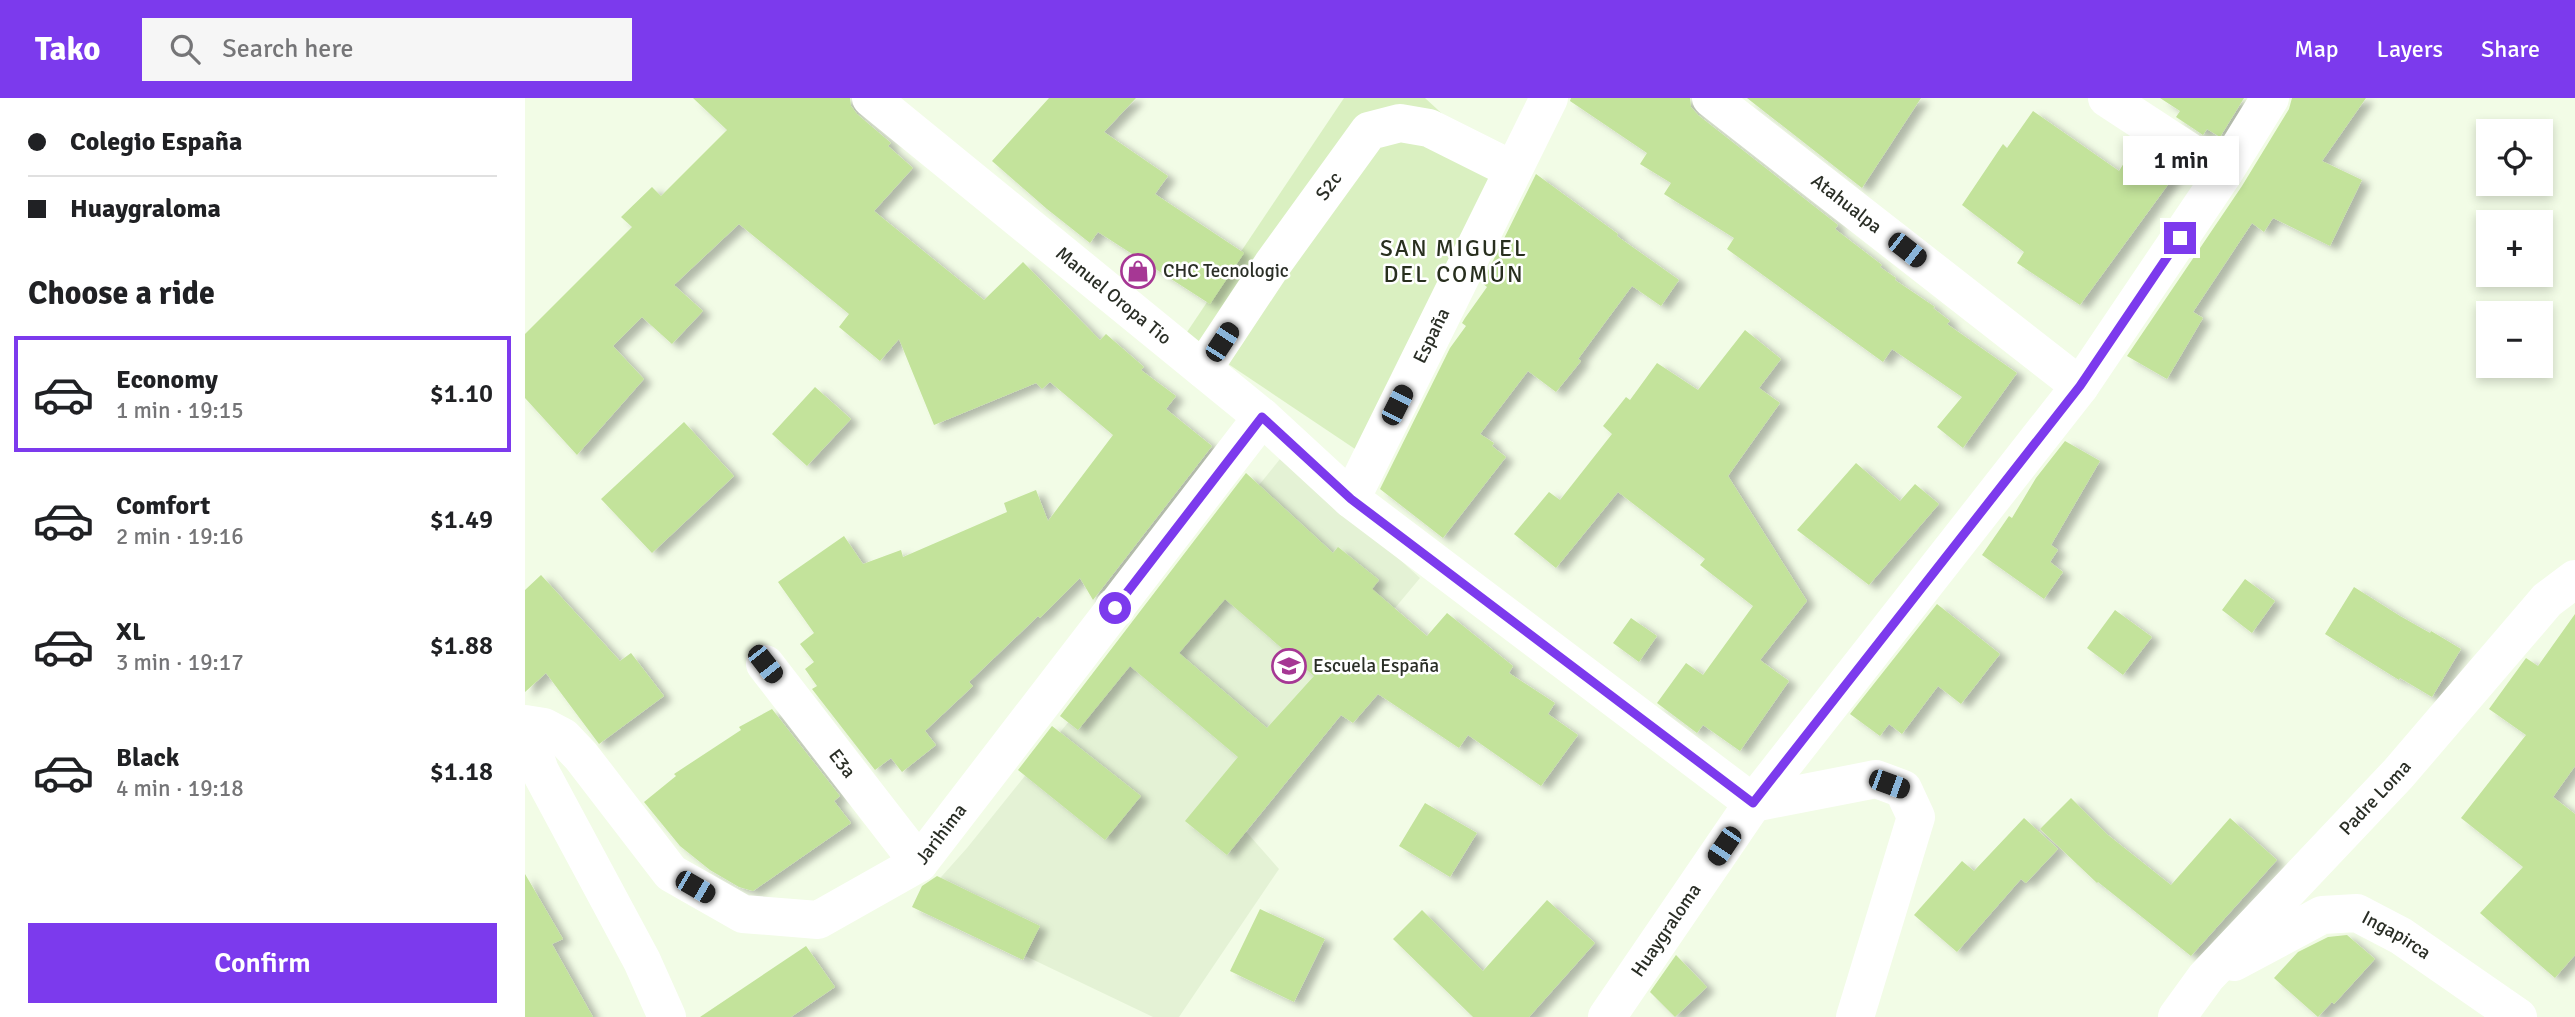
<!DOCTYPE html>
<meta charset="utf-8">
<style>
:root{--surface:#fff;--page:#f6f6f6;--text:#202124;--muted:#757577;--line:#e0e0e0;--accent:#7c3aed}
body{margin:0;font-family:Signika,sans-serif;background:var(--page);color:var(--text);height:100vh;display:flex;flex-direction:column;font-size:26px;white-space:nowrap}
*{box-sizing:border-box;margin:0}
p{font-size:23px;color:var(--muted)}
.icon{flex:none;width:38px;height:38px;fill:none;stroke:currentColor;stroke-width:2;stroke-linecap:round;stroke-linejoin:round}
.map{position:relative;flex:1;overflow:hidden}
.details{display:flex;flex-direction:column;background:var(--surface);width:525px}
.details>*{flex:none}
.hud{display:grid;align-content:center;height:154px;padding:0 28px;background:var(--surface)}
.tools{position:absolute;left:1951px;top:21px;display:grid;gap:14px}
.tools a{display:grid;place-items:center;width:77px;height:77px;border-radius:0px;background:var(--surface);box-shadow:0 4px 10px #0003;font-size:35px}
.end{position:absolute;width:32px;height:32px;margin:-16px;border:9px solid #7c3aed;background:#fff;box-shadow:0 0 0 4px #fff}
.from{border-radius:50%}
.bubble{position:absolute;height:49px;border-radius:0px;background:var(--surface);box-shadow:0 4px 10px #0003;font-size:23px;font-weight:600;line-height:49px;text-align:center}
.car{position:absolute;width:21px;height:42px;margin:-21px -10px;border-radius:9px;box-shadow:0 0 5px 2px #0007;background:linear-gradient(#222 24%,#8ab4d8 0 40%,#222 0 76%,#8ab4d8 0 86%,#222 0)}
.hud b{display:flex;align-items:center;gap:24px;height:66px;font-size:26px}
.hud b+b{border-top:2px solid var(--line)}
.hud i{width:18px;height:18px;background:var(--text)}
ul{padding:0;list-style:none}
li{display:flex;align-items:center;gap:21px;height:116px;margin:0 14px 10px;padding:0 14px;border:4px solid transparent;border-radius:0px}
li div{flex:1}
li b{display:block;font-size:26px}
li em{font-style:normal;font-weight:600}
li.on{border-color:var(--accent)}
li>.icon{width:63px;height:63px;stroke-width:1.5}
h2{padding:0 28px;font-size:32px;line-height:84px}
.cta{display:flex;gap:14px;margin-top:auto;padding:14px 28px}
.cta a{flex:1;height:80px;border-radius:0px;background:var(--accent);color:#fff;font-size:28px;font-weight:600;line-height:80px;text-align:center}
header{display:flex;align-items:center;gap:42px;box-sizing:border-box;height:98px;padding:0 35px;background:var(--accent);color:#fff}
header strong{font-size:33px}
nav{display:flex;gap:38px;margin-inline-start:auto;font-size:24px}
.search{width:490px;height:63px;background:var(--page);display:flex;align-items:center;gap:18px;box-sizing:border-box;padding:0 24px;border-radius:0px;color:var(--muted);font-size:26px}
main{display:flex;flex:1;min-height:0}
.map>svg:first-child{display:block}
</style>
<header>
<strong>Tako</strong>
<div class="search"><svg class="icon" aria-label="search" viewBox="0 0 24 24"><circle cx="10" cy="10" r="6"/><path d="M15 15l6 6"/></svg>Search here</div>
<nav><a>Map</a><a>Layers</a><a>Share</a></nav>
</header>
<main>
<section class="details">
<div class="hud">
<b><i class="from"></i>Colegio España</b>
<b><i></i>Huaygraloma</b>
</div>
<h2>Choose a ride</h2>
<ul>
<li class="on"><svg class="icon" aria-label="car" viewBox="0 0 24 24"><path d="M5 17H2v-5l4-1 3-4h7l3 4 3 1v5h-3M9 17h6M6 11h13"/><circle cx="7" cy="17" r="2"/><circle cx="17" cy="17" r="2"/></svg><div><b>Economy</b><p>1 min · 19:15</p></div><em>$1.10</em></li>
<li><svg class="icon" aria-label="car" viewBox="0 0 24 24"><path d="M5 17H2v-5l4-1 3-4h7l3 4 3 1v5h-3M9 17h6M6 11h13"/><circle cx="7" cy="17" r="2"/><circle cx="17" cy="17" r="2"/></svg><div><b>Comfort</b><p>2 min · 19:16</p></div><em>$1.49</em></li>
<li><svg class="icon" aria-label="car" viewBox="0 0 24 24"><path d="M5 17H2v-5l4-1 3-4h7l3 4 3 1v5h-3M9 17h6M6 11h13"/><circle cx="7" cy="17" r="2"/><circle cx="17" cy="17" r="2"/></svg><div><b>XL</b><p>3 min · 19:17</p></div><em>$1.88</em></li>
<li><svg class="icon" aria-label="car" viewBox="0 0 24 24"><path d="M5 17H2v-5l4-1 3-4h7l3 4 3 1v5h-3M9 17h6M6 11h13"/><circle cx="7" cy="17" r="2"/><circle cx="17" cy="17" r="2"/></svg><div><b>Black</b><p>4 min · 19:18</p></div><em>$1.18</em></li>
</ul>
<div class="cta"><a>Confirm</a></div>
</section>
<div class="map">
<svg width="2050" height="919" viewBox="0 0 2050 919">
<defs>
<filter id="shadow"><feDropShadow dx="8" dy="4.5" stdDeviation="3.5" flood-color="#0004"/></filter>
</defs>
<rect width="100%" height="100%" fill="#f2fce6"/>
<!-- built -->
<path fill="#e4f2d5" d="M 759,356 L 895,480 L 702,712 L 754,771 L 654,919 L 628,919 L 392,806 L 442,750 Z"/>
<!-- green -->
<path fill="#daf0c1" d="M 819,0 L 900,0 L 976,70 L 836,355 L 660,237 Z"/>
<!-- building -->
<path fill="#c3e39b" fill-rule="evenodd" filter="url(#shadow)" d="M 168,0 L 325,0 L 326,8 L 332,16 L 366,45 L 363,48 L 388,70 L 349,113 L 459,202 L 498,164 L 575,242 L 581,236 L 619,269 L 616,272 L 651,298 L 641,311 L 687,348 L 568,502 L 555,480 L 515,520 L 513,518 L 444,584 L 448,588 L 400,633 L 411,647 L 377,674 L 366,660 L 350,672 L 287,591 L 292,588 L 280,571 L 289,564 L 275,546 L 289,535 L 253,484 L 319,438 L 338,466 L 376,452 L 378,459 L 482,414 L 479,405 L 511,392 L 523,423 L 588,337 L 525,284 L 517,291 L 511,285 L 409,327 L 374,241 L 355,263 L 314,229 L 324,216 L 214,126 L 149,187 L 178,213 L 147,246 L 117,219 L 88,248 L 119,281 L 52,357 L 0,300 L 0,236 L 107,129 L 96,119 L 127,89 L 136,98 L 202,32 Z
M 524,0 L 611,0 L 579,34 L 643,78 L 630,96 L 719,155 L 685,206 L 573,134 L 565,145 L 522,111 L 467,63 Z
M 1046,0 L 1165,0 L 1166,9 L 1173,17 L 1313,127 L 1310,131 L 1357,167 L 1355,169 L 1371,180 L 1370,182 L 1410,209 L 1408,210 L 1425,223 L 1422,226 L 1492,275 L 1438,350 L 1412,329 L 1437,299 L 1367,251 L 1358,264 L 1202,151 L 1209,140 L 1139,96 L 1146,85 L 1115,66 L 1122,55 L 1045,3 Z
M 1222,0 L 1396,0 L 1337,90 Z
M 1635,0 L 1719,0 L 1695,39 L 1682,31 L 1678,37 L 1651,19 L 1655,13 Z
M 1767,0 L 1841,0 L 1797,63 L 1837,82 L 1805,148 L 1748,120 L 1739,134 L 1727,125 L 1668,214 L 1678,220 L 1642,281 L 1602,258 L 1717,88 L 1764,11 Z
M 1508,13 L 1594,73 L 1606,54 L 1623,66 L 1629,57 L 1653,73 L 1555,207 L 1492,165 L 1499,154 L 1437,107 L 1478,46 L 1482,50 Z
M 1011,76 L 1093,136 L 1092,138 L 1154,182 L 1136,208 L 1107,188 L 1053,261 L 1056,263 L 1031,294 L 1003,273 L 955,336 L 969,345 L 967,348 L 981,359 L 918,440 L 855,391 L 925,250 L 941,228 L 937,225 L 940,220 L 962,189 L 957,185 Z
M 1220,232 L 1256,261 L 1234,290 L 1255,305 L 1203,378 L 1282,503 L 1235,562 L 1264,583 L 1215,653 L 1178,627 L 1172,635 L 1132,605 L 1161,565 L 1178,577 L 1228,508 L 1175,467 L 1180,461 L 1093,394 L 1031,470 L 989,436 L 1024,394 L 1035,402 L 1087,336 L 1078,328 L 1101,299 L 1105,302 L 1132,265 L 1173,292 Z
M 290,289 L 326,321 L 282,368 L 247,336 Z
M 159,324 L 209,378 L 127,455 L 76,401 Z
M 1540,343 L 1575,363 L 1526,447 L 1533,452 L 1525,464 L 1538,474 L 1519,501 L 1457,457 L 1484,418 L 1487,420 L 1511,380 Z
M 1331,365 L 1375,403 L 1390,386 L 1414,406 L 1344,487 L 1272,432 Z
M 721,375 L 808,455 L 813,449 L 854,482 L 847,491 L 902,538 L 922,515 L 988,568 L 984,575 L 1030,605 L 1023,616 L 1053,637 L 1016,688 L 943,637 L 934,650 L 853,596 L 828,625 L 816,617 L 702,757 L 660,723 L 713,659 L 605,568 L 553,632 L 535,618 ZM 700,501 L 789,578 L 742,630 L 654,555 Z
M 16,477 L 95,563 L 106,555 L 139,598 L 74,646 L 21,575 L 0,594 L 0,492 Z
M 1720,481 L 1750,503 L 1727,535 L 1697,512 Z
M 1829,489 L 1875,518 L 1905,535 L 1906,533 L 1936,551 L 1907,599 L 1875,580 L 1874,582 L 1800,536 Z
M 1412,506 L 1475,556 L 1436,606 L 1413,588 L 1377,636 L 1364,626 L 1355,638 L 1325,616 Z
M 1590,512 L 1627,539 L 1598,577 L 1562,550 Z
M 2050,516 L 2050,668 L 2028,699 L 2050,716 L 2050,857 L 2030,880 L 1955,815 L 1998,769 L 1936,720 L 2001,637 L 1964,611 L 2001,560 L 2013,568 Z
M 1106,520 L 1132,538 L 1114,564 L 1088,545 Z
M 247,611 L 315,698 L 309,703 L 326,725 L 228,793 L 214,789 L 185,772 L 155,748 L 119,704 L 151,678 L 149,676 L 216,632 L 214,629 Z
M 527,628 L 616,698 L 580,742 L 493,672 Z
M 1546,700 L 1583,737 L 1646,787 L 1705,720 L 1752,762 L 1666,858 L 1573,784 L 1572,785 L 1515,731 Z
M 900,705 L 952,735 L 925,779 L 874,748 Z
M 1499,720 L 1533,751 L 1501,785 L 1496,781 L 1432,854 L 1389,817 L 1437,763 L 1449,773 Z
M 0,776 L 38,841 L 27,846 L 68,919 L 0,919 Z
M 412,778 L 515,828 L 498,862 L 387,809 L 397,788 Z
M 1022,802 L 1070,845 L 1004,919 L 948,919 L 868,841 L 897,812 L 958,873 Z
M 735,811 L 800,841 L 769,904 L 705,873 Z
M 1822,837 L 1850,861 L 1809,906 L 1807,904 L 1793,919 L 1749,880 L 1773,854 L 1803,839 Z
M 281,848 L 310,889 L 266,919 L 175,919 Z
M 1151,857 L 1182,889 L 1150,919 L 1125,894 Z"/>
<g fill="none" stroke-linecap="round" stroke-linejoin="round">
<!-- minor -->
<g stroke="#fff" stroke-width="38">
<path id="s1" d="M 346,0 L 737,319 L 826,401 L 1228,705 L 1351,681 L 1378,691 L 1391,719 L 1330,919"/>
<path id="s2" d="M 1186,0 L 1555,288"/>
<path d="M 1582,0 L 1698,76"/>
<path id="s3" d="M 678,271 L 747,167 L 844,33 L 875,25 L 904,30 L 988,72"/>
<path id="s4" d="M 826,401 L 1024,0"/>
<path id="s5" d="M 240,566 L 394,765"/>
<path id="s6" d="M 0,626 L 19,629 L 38,639 L 56,658 L 146,775 L 218,816 L 293,822 L 394,765 L 737,319"/>
<path d="M 0,630 L 15,673 L 117,863 L 142,919"/>
<path id="s7" d="M 1709,864 L 1797,817 L 1832,815 L 1876,838 L 1993,919"/>
<path id="s8" d="M 1082,919 L 1228,705 L 1555,288 L 1698,76 L 1745,0"/>
<path id="s9" d="M 1652,919 L 1681,879 L 1873,676 L 2022,502 L 2050,481"/>
</g>
</g>
<g fill="none" stroke-linecap="round" stroke-linejoin="round">
<!-- route -->
<path stroke="#7c3aed" stroke-width="9" d="M 590,510 L 737,319 L 826,401 L 1228,705 L 1555,288 L 1655,140"/>
</g>
<!-- icons -->
<defs>
<g id="shop-ring" transform="scale(1.75)"><circle r="9.5" fill="#fff" stroke="#a63794" stroke-width="1.5"/><path d="M-5-2.5h2.3a2.7 3.5 0 0 1 5.4 0H5L5.5 6h-11ZM-1.5-2.5h3a1.5 2.3 0 0 0-3 0Z" fill="#a63794"/></g>
<g id="school-ring" transform="scale(1.75)"><circle r="9.5" fill="#fff" stroke="#a63794" stroke-width="1.5"/><path d="M0-5L7-2L0 1L-7-2ZM-4 1L0 2.5L4 1V4Q0 6-4 4Z" fill="#a63794"/></g>
</defs>
<g fill-rule="evenodd">
<use href="#shop-ring" x="613" y="173"/>
<use href="#school-ring" x="764" y="568"/>
</g>
<g text-anchor="middle" dominant-baseline="central" stroke-width="5" stroke-linejoin="round" paint-order="stroke">
<!-- street labels -->
<g font-size="19" fill="#2a2e26" stroke="#fff">
<text stroke="none"><textPath href="#s3" startOffset="222">S2c</textPath></text>
<text stroke="none"><textPath href="#s2" startOffset="172">Atahualpa</textPath></text>
<text stroke="none"><textPath href="#s1" startOffset="313">Manuel Oropa Tio</textPath></text>
<text stroke="none"><textPath href="#s4" startOffset="182">España</textPath></text>
<text stroke="none"><textPath href="#s5" startOffset="126">E3a</textPath></text>
<text stroke="none"><textPath href="#s9" startOffset="296">Padre Loma</textPath></text>
<text stroke="none"><textPath href="#s6" startOffset="525">Jarihima</textPath></text>
<text stroke="none"><textPath href="#s8" startOffset="105">Huaygraloma</textPath></text>
<text stroke="none"><textPath href="#s7" startOffset="180">Ingapirca</textPath></text>
</g>
<!-- poi labels -->
<g font-size="19" fill="#2a2e26" stroke="#fff" text-anchor="start">
<text x="638" y="173">CHC Tecnologic</text>
<text x="788" y="568">Escuela España</text>
</g>
<!-- quarter labels -->
<g font-size="23" letter-spacing="2" fill="#282f1e" stroke="#fff">
<text x="929" y="150">SAN MIGUEL<tspan x="929" dy="26">DEL COMÚN</tspan></text>
</g>
</g>
</svg>
<div class="tools">
<a><svg class="icon" aria-label="locate" viewBox="0 0 24 24"><circle cx="12" cy="12" r="6"/><path d="M12 2v4M12 18v4M2 12h4M18 12h4"/></svg></a>
<a>+</a>
<a>−</a>
</div>
<i class="end from" style="left:590px;top:510px"></i>
<i class="end" style="left:1655px;top:140px"></i>
<div class="bubble" style="left:1598px;top:38px;width:116px">1 min</div>
<i class="car" style="left:1382px;top:152px;rotate:128deg"></i>
<i class="car" style="left:697px;top:244px;rotate:33deg"></i>
<i class="car" style="left:872px;top:307px;rotate:27deg"></i>
<i class="car" style="left:240px;top:566px;rotate:142deg"></i>
<i class="car" style="left:1364px;top:686px;rotate:110deg"></i>
<i class="car" style="left:1199px;top:748px;rotate:214deg"></i>
<i class="car" style="left:170px;top:789px;rotate:120deg"></i>
</div>
</main>
